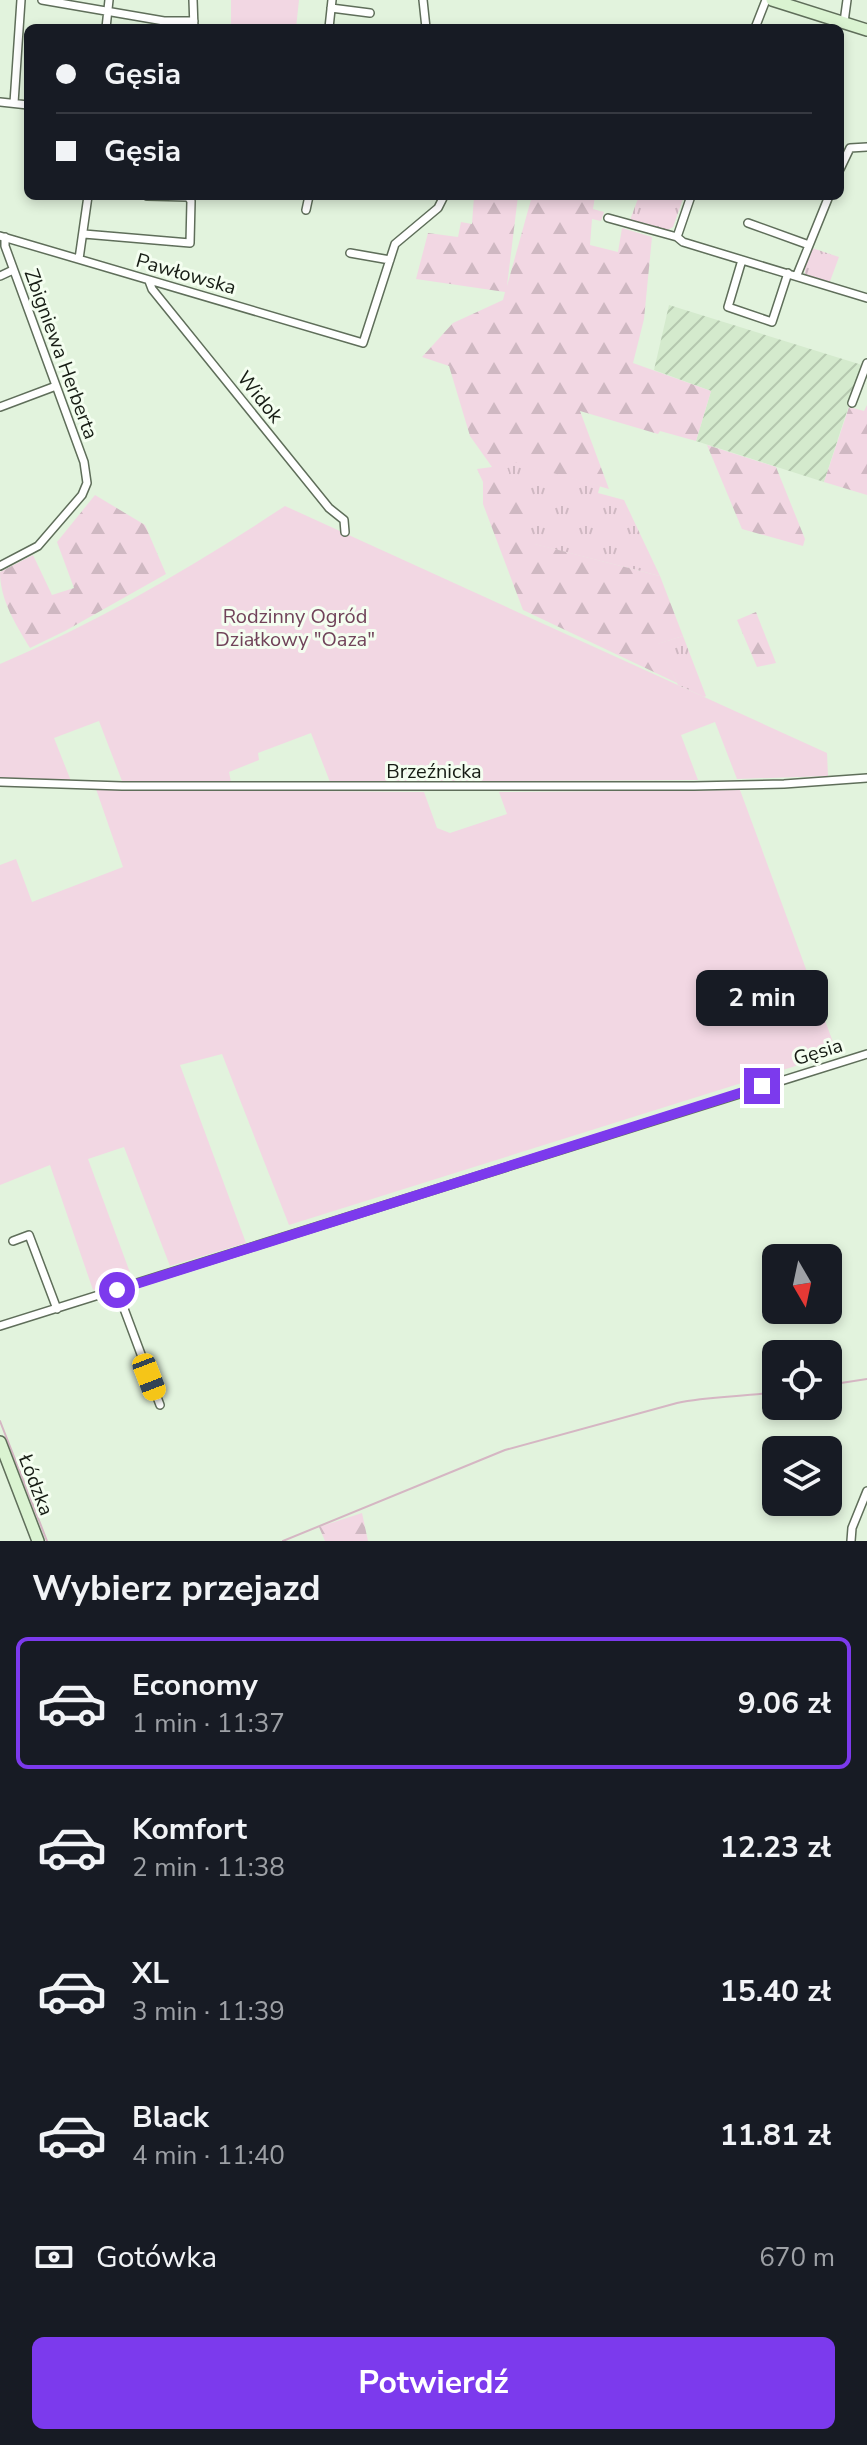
<!DOCTYPE html>
<html lang="pl">
<meta charset="utf-8">
<style>
:root{--surface:#171b24;--page:#242831;--text:#f1f3f6;--muted:#9ea1a6;--line:#363941;--accent:#7c3aed}
body{margin:0;font-family:"Nunito Sans",sans-serif;background:var(--page);color:var(--text);height:100vh;display:flex;flex-direction:column;font-size:30px;white-space:nowrap}
*{box-sizing:border-box;margin:0}
p{font-size:26px;color:var(--muted)}
.icon{flex:none;width:44px;height:44px;fill:none;stroke:currentColor;stroke-width:2;stroke-linecap:round;stroke-linejoin:round}
.map{position:relative;height:1541px;overflow:hidden}
.panel{display:flex;flex-direction:column;background:var(--surface);flex:1}
.panel>*{flex:none}
.banner{position:absolute;left:24px;top:24px;width:820px;height:176px;border-radius:12px;box-shadow:0 4px 12px #0003;display:grid;align-content:center;height:176px;padding:0 32px;background:var(--surface)}
.needle{width:52px;rotate:171deg}
.buttons{position:absolute;left:762px;top:1244px;display:grid;gap:16px}
.buttons a{display:grid;place-items:center;width:80px;height:80px;border-radius:12px;background:var(--surface);box-shadow:0 4px 12px #0003;font-size:40px}
.end{position:absolute;width:36px;height:36px;margin:-18px;border:10px solid #7c3aed;background:#fff;box-shadow:0 0 0 4px #fff}
.from{border-radius:50%}
.bubble{position:absolute;height:56px;border-radius:12px;background:var(--surface);box-shadow:0 4px 12px #0003;font-size:26px;font-weight:700;line-height:56px;text-align:center}
.car{position:absolute;width:24px;height:48px;margin:-24px -12px;border-radius:10px;box-shadow:0 0 6px 2px #0007;background:linear-gradient(#f5c518 24%,#345 0 40%,#f5c518 0 76%,#345 0 86%,#f5c518 0)}
.banner b{display:flex;align-items:center;gap:28px;height:76px;font-size:30px}
.banner b+b{border-top:2px solid var(--line)}
.banner i{width:20px;height:20px;background:var(--text)}
ul{padding:0;list-style:none}
li{display:flex;align-items:center;gap:24px;height:132px;margin:0 16px 12px;padding:0 16px;border:4px solid transparent;border-radius:12px}
li div{flex:1}
li b{display:block;font-size:30px}
li em{font-style:normal;font-weight:700}
li.current{border-color:var(--accent)}
li>.icon{width:72px;height:72px;stroke-width:1.5}
h2{padding:0 32px;font-size:36px;line-height:96px}
.pay{display:flex;align-items:center;gap:20px;height:88px;padding:0 32px;font-size:30px}
.pay p{margin-inline-start:auto}
.action{display:flex;gap:16px;margin-top:auto;padding:16px 32px}
.action a{flex:1;height:92px;border-radius:12px;background:var(--accent);color:#fff;font-size:32px;font-weight:700;line-height:92px;text-align:center}
.map>svg:first-child{display:block}
</style>
<div class="map">
<svg width="867" height="1541" viewBox="0 0 867 1541">
<defs>
<pattern id="industrial-furrows" width="10" height="10" patternUnits="userSpaceOnUse" patternTransform="scale(2)"><rect width="10" height="10" fill="#d4eacd"/><path d="M-1 1l2-2M0 10L10 0M9 11l2-2" fill="none" stroke="#b5c8af"/></pattern>
<pattern id="grass-tufts" width="24" height="20" patternUnits="userSpaceOnUse" patternTransform="scale(2)"><rect width="24" height="20" fill="#f2d7e3"/><path d="M3 7l-1-3M5 7V3M7 7l1-3M15 17l-1-3M17 17v-4M19 17l1-3" fill="none" stroke="#cfb8c2"/></pattern>
<pattern id="forest-firs" width="22" height="20" patternUnits="userSpaceOnUse" patternTransform="scale(2)"><rect width="22" height="20" fill="#f2d7e3"/><path d="M5 1l3.5 6h-7zM16 11l3.5 6h-7z" fill="#cfb8c2"/></pattern>
</defs>
<rect width="100%" height="100%" fill="#e2f3dd"/>
<!-- industrial -->
<path fill="url(#industrial-furrows)" d="M 669,305 L 862,365 L 824,482 L 696,441 L 711,391 L 654,370 Z"/>
<!-- grass -->
<path fill="url(#grass-tufts)" d="M 639,196 L 684,196 L 673,227 L 666,231 L 630,220 Z
M 812,248 L 839,257 L 829,284 L 805,274 L 805,267 Z
M 503,458 L 600,486 L 598,493 L 624,500 L 660,576 L 534,544 Z
M 683,636 L 706,696 L 704,697 L 678,685 L 657,644 Z"/>
<!-- forest -->
<path fill="url(#forest-firs)" d="M 474,196 L 518,196 L 507,286 L 532,196 L 595,196 L 593,209 L 604,212 L 601,221 L 592,219 L 590,245 L 618,252 L 622,228 L 652,237 L 644,319 L 633,363 L 711,391 L 696,441 L 660,431 L 658,434 L 580,411 L 609,489 L 504,459 L 535,544 L 660,576 L 683,636 L 658,644 L 677,683 L 523,610 L 483,504 L 483,482 L 477,469 L 492,467 L 470,436 L 449,366 L 422,357 L 453,323 L 503,300 L 505,292 L 416,279 L 428,233 L 458,237 L 461,222 L 472,224 Z
M 867,405 L 867,495 L 824,482 L 849,407 L 864,411 Z
M 707,445 L 776,467 L 805,539 L 803,546 L 742,529 Z
M 95,495 L 145,525 L 166,574 L 65,631 L 30,648 C 16,625 0,600 0,572 L 33,555 L 52,595 L 74,588 L 57,542 Z
M 756,612 L 776,663 L 757,667 L 737,620 Z
M 362,1513 L 368,1541 L 325,1541 L 319,1527 Z"/>
<!-- green -->
<path fill="#f2d7e3" d="M 231,0 L 299,0 L 296,28 L 231,28 Z
M 285,506 L 827,753 L 828,776 L 737,779 L 715,722 L 681,735 L 698,780 L 330,782 L 311,733 L 258,753 L 259,760 L 229,772 L 231,782 L 122,781 L 99,721 L 54,738 L 71,781 L 0,778 L 0,664 C 100,621 194,566 285,506 Z
M 96,789 L 424,792 L 437,828 L 450,833 L 507,814 L 499,792 L 740,790 L 837,1053 L 289,1225 L 222,1054 L 180,1065 L 246,1243 L 170,1266 L 124,1147 L 88,1159 L 132,1278 L 93,1290 L 50,1165 L 0,1185 L 0,865 L 16,859 L 32,902 L 123,867 Z"/>
<g fill="none" stroke-linecap="round" stroke-linejoin="round">
<!-- stream -->
<path stroke="#d5b6c3" stroke-width="2" d="M 828,1385 L 867,1379
M 0,1421 L 47,1541
M 283,1541 L 505,1450 L 677,1403 C 709,1396 743,1397 776,1392"/>
<!-- street casing -->
<g stroke="#5f6e5a" stroke-width="10">
<path id="street" d="M 42,0 L 164,21 L 194,21
M 193,0 L 194,28
M 423,0 L 426,28
M 331,8 L 370,13
M 844,22 L 847,0
M 106,28 L 109,0
M 329,28 L 332,0
M 755,28 L 766,0
M 0,102 L 28,105
M 14,103 L 21,0
M 840,169 L 850,148 L 867,147
M 306,210 L 309,196
M 608,218 L 677,237 L 683,242 L 867,298
M 748,223 L 809,245
M 84,234 L 190,243 L 191,201 L 188,197 L 147,196
M 0,236 L 363,343 L 395,244 L 438,208 L 444,196
M 677,237 L 691,196
M 350,253 L 390,260
M 79,259 L 88,196
M 742,260 L 728,307 L 772,322 L 788,273
M 797,275 L 829,196
M 0,276 L 13,270
M 149,281 L 152,289 L 329,508 L 344,520 L 345,532
M 852,403 L 867,363
M 0,407 L 56,386
M 0,566 L 38,546 L 82,495 L 87,483 L 84,462 L 5,246 L 5,237
M 0,782 L 122,786 L 694,786 L 784,784 L 867,778
M 13,1241 L 29,1235 L 57,1309
M 117,1290 L 160,1405
M 0,1326 L 867,1054
M 851,1541 L 852,1528 L 867,1491"/>
</g>
<!-- secondary casing -->
<g stroke="#5f6e5a" stroke-width="14">
<path id="secondary" d="M 772,0 L 867,30
M 0,1442 L 38,1541"/>
</g>
<!-- street -->
<use href="#street" stroke="#fff" stroke-width="7"/>
<!-- secondary -->
<use href="#secondary" stroke="#daf3d1" stroke-width="11"/>
</g>
<g fill="none" stroke-linecap="round" stroke-linejoin="round">
<!-- route -->
<path stroke="#7c3aed" stroke-width="10" d="M 117,1290 L 762,1086"/>
</g>
<g text-anchor="middle" dominant-baseline="central" stroke-width="6" stroke-linejoin="round" paint-order="stroke">
<!-- street labels -->
<g font-size="20" fill="#161c14" stroke="#f4fef0">
<text transform="translate(186 274) rotate(16)">Pawłowska</text>
<text transform="translate(61 354) rotate(70)">Zbigniewa Herberta</text>
<text transform="translate(260 397) rotate(51)">Widok</text>
<text x="434" y="771">Brzeźnicka</text>
<text transform="translate(818 1052) rotate(-17)">Gęsia</text>
<text transform="translate(36 1485) rotate(69)">Łódzka</text>
</g>
<!-- park labels -->
<g font-size="20" fill="#71435a" stroke="#f4fef0">
<text x="295" y="616">Rodzinny Ogród<tspan x="295" dy="23">Działkowy "Oaza"</tspan></text>
</g>
</g>
</svg>
<div class="buttons">
<a><svg class="needle" viewBox="-14 -14 28 28"><path d="M0-13l5 13h-10z" fill="#e53935"/><path d="M0 13l5-13h-10z" fill="#9ea1a6"/></svg></a>
<a><svg class="icon" aria-label="locate" viewBox="0 0 24 24"><circle cx="12" cy="12" r="6"/><path d="M12 2v4M12 18v4M2 12h4M18 12h4"/></svg></a>
<a><svg class="icon" aria-label="layers" viewBox="0 0 24 24"><path d="M12 4l9 5-9 5-9-5zM3 14l9 5 9-5"/></svg></a>
</div>
<i class="end from" style="left:117px;top:1290px"></i>
<i class="end" style="left:762px;top:1086px"></i>
<div class="bubble" style="left:696px;top:970px;width:132px">2 min</div>
<i class="car" style="left:149px;top:1377px;rotate:159deg"></i>
<div class="banner">
<b><i class="from"></i>Gęsia</b>
<b><i></i>Gęsia</b>
</div>
</div>
<section class="panel">
<h2>Wybierz przejazd</h2>
<ul>
<li class="current"><svg class="icon" aria-label="car" viewBox="0 0 24 24"><path d="M5 17H2v-5l4-1 3-4h7l3 4 3 1v5h-3M9 17h6M6 11h13"/><circle cx="7" cy="17" r="2"/><circle cx="17" cy="17" r="2"/></svg><div><b>Economy</b><p>1 min · 11:37</p></div><em>9.06 zł</em></li>
<li><svg class="icon" aria-label="car" viewBox="0 0 24 24"><path d="M5 17H2v-5l4-1 3-4h7l3 4 3 1v5h-3M9 17h6M6 11h13"/><circle cx="7" cy="17" r="2"/><circle cx="17" cy="17" r="2"/></svg><div><b>Komfort</b><p>2 min · 11:38</p></div><em>12.23 zł</em></li>
<li><svg class="icon" aria-label="car" viewBox="0 0 24 24"><path d="M5 17H2v-5l4-1 3-4h7l3 4 3 1v5h-3M9 17h6M6 11h13"/><circle cx="7" cy="17" r="2"/><circle cx="17" cy="17" r="2"/></svg><div><b>XL</b><p>3 min · 11:39</p></div><em>15.40 zł</em></li>
<li><svg class="icon" aria-label="car" viewBox="0 0 24 24"><path d="M5 17H2v-5l4-1 3-4h7l3 4 3 1v5h-3M9 17h6M6 11h13"/><circle cx="7" cy="17" r="2"/><circle cx="17" cy="17" r="2"/></svg><div><b>Black</b><p>4 min · 11:40</p></div><em>11.81 zł</em></li>
</ul>
<div class="pay"><svg class="icon" aria-label="cash" viewBox="0 0 24 24"><path d="M3 7h18v10H3z"/><circle cx="12" cy="12" r="2"/></svg>Gotówka<p>670 m</p></div>
<div class="action"><a>Potwierdź</a></div>
</section>
